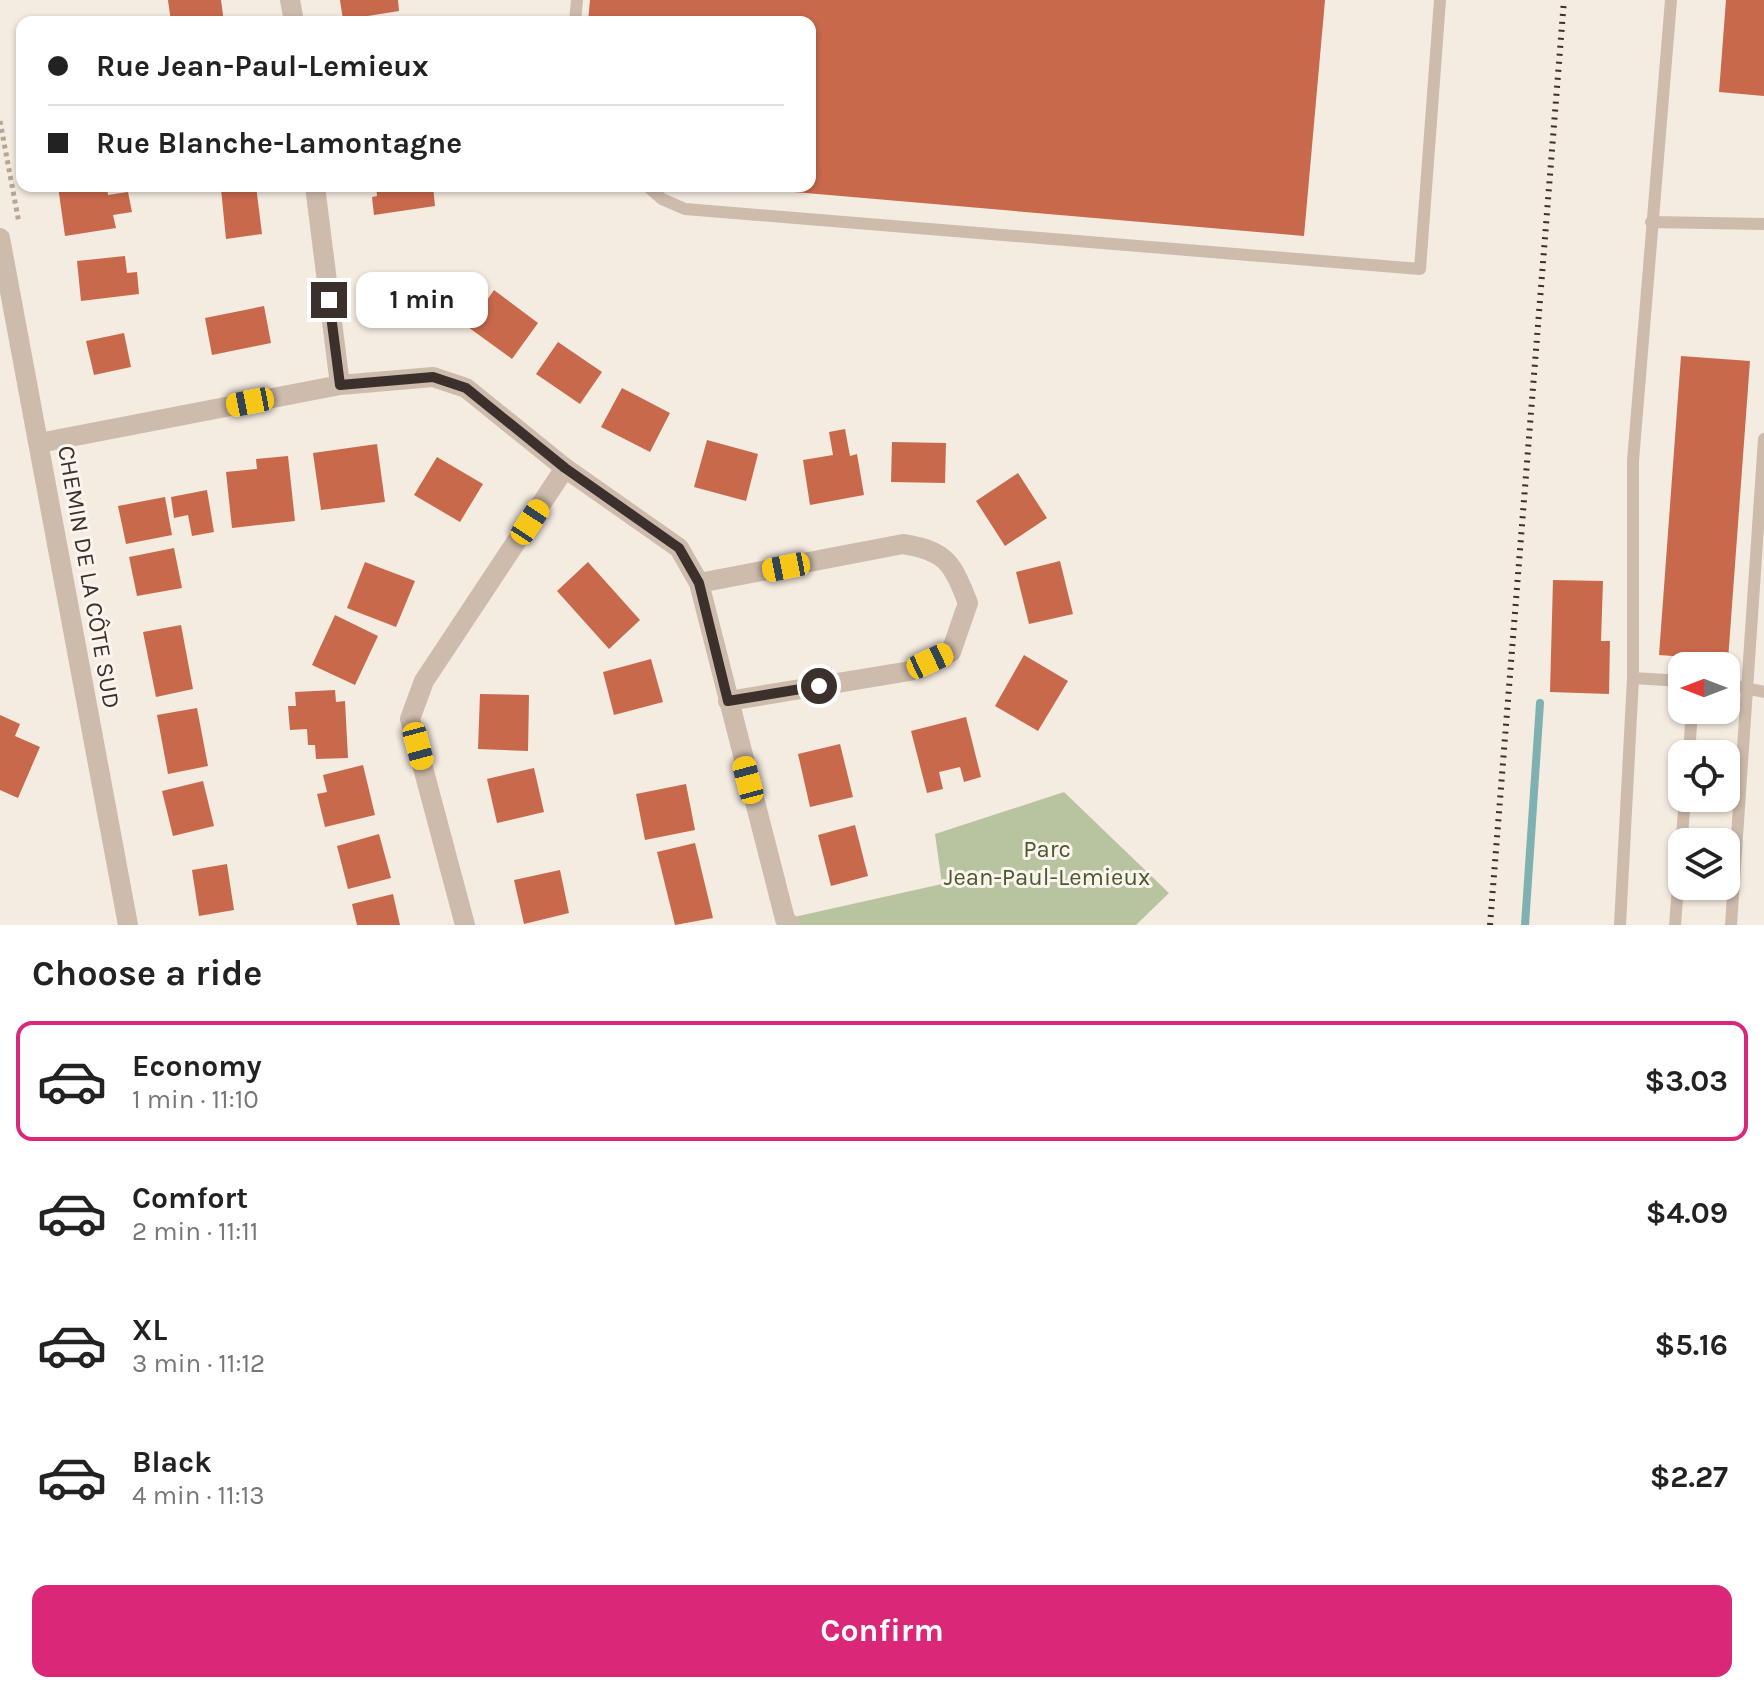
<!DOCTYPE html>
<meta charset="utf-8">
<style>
:root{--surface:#fff;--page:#f6f6f6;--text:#222;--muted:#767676;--line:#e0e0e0;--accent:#db2777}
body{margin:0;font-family:Karla,sans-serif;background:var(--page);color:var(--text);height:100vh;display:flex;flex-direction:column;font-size:30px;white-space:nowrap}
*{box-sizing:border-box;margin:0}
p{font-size:26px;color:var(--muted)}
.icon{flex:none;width:44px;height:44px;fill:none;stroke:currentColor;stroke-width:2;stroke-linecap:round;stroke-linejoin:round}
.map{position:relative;height:925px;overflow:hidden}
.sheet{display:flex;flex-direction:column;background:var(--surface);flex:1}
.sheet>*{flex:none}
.banner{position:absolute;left:16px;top:16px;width:800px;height:176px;border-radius:16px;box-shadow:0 2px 6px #0004;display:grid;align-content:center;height:176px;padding:0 32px;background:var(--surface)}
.needle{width:52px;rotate:270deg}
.fabs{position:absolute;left:1668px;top:652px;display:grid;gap:16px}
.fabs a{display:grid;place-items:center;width:72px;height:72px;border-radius:16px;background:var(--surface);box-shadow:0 2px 6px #0004;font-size:40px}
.end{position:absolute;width:36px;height:36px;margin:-18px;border:10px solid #3b302b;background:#fff;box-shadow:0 0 0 4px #fff}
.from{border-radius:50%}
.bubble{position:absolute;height:56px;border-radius:16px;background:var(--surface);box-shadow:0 2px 6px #0004;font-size:26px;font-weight:700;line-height:56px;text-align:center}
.car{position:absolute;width:24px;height:48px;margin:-24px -12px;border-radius:10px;box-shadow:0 0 6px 2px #0007;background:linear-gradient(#f5c518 24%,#345 0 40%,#f5c518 0 76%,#345 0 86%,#f5c518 0)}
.banner b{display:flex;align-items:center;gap:28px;height:76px;font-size:30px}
.banner b+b{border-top:2px solid var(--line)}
.banner i{width:20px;height:20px;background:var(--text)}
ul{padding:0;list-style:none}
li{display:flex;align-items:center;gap:24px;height:120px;margin:0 16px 12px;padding:0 16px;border:4px solid transparent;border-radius:16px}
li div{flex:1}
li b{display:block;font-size:30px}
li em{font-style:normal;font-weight:700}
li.on{border-color:var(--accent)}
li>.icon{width:72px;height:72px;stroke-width:1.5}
h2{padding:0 32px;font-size:36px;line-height:96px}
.cta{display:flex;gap:16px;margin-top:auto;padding:16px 32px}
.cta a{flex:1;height:92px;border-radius:16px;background:var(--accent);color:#fff;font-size:32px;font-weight:700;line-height:92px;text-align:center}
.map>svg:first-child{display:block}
</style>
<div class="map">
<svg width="1764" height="925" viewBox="0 0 1764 925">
<rect width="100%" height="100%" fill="#f4ebe1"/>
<!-- green -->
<path fill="#b8c4a0" d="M 1064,792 L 1169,893 L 1136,925 L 790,925 L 785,919 L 942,884 L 935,834 Z"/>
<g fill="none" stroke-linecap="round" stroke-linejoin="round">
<!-- stream -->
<path stroke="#7fb0b2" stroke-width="8" d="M 1525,925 L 1540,703"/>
</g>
<!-- building -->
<path fill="#c8694b" d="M 168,0 L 221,0 L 224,22 L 171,22 Z
M 340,0 L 398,0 L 399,11 L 343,20 Z
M 590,0 L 1325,0 L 1304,236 L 748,188 L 810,186 L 810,22 L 588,22 Z
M 1726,0 L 1764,0 L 1764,96 L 1719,92 Z
M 74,16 L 75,22 L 46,22 L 46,20 Z
M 58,186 L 107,186 L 108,195 L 128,192 L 132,212 L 113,215 L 116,228 L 65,236 Z
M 256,186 L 262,234 L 226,239 L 221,189 Z
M 376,186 L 433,186 L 435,206 L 374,215 L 372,197 L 377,196 Z
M 125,256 L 127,273 L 137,272 L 139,294 L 81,301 L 77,261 Z
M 440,275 L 440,319 L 388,320 L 387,276 Z
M 494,290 L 538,323 L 512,359 L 468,327 Z
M 264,306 L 271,343 L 212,355 L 205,318 Z
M 124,333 L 131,367 L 94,375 L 86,341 Z
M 558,342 L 602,372 L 580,404 L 536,374 Z
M 1681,356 L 1750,361 L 1728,660 L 1659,655 Z
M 622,388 L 670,413 L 650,452 L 601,427 Z
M 845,429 L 850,456 L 857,454 L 864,495 L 810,505 L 803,460 L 833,455 L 829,432 Z
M 707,440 L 758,454 L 746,501 L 694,487 Z
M 892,442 L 946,443 L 945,483 L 891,482 Z
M 377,444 L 385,502 L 321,510 L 313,453 Z
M 288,456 L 295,521 L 232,528 L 226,472 L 257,469 L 256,459 Z
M 437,457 L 483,484 L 460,522 L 414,495 Z
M 1018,473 L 1047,518 L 1005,546 L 976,501 Z
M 207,490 L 214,532 L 192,536 L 188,515 L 174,518 L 171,497 Z
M 165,497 L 172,535 L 126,544 L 118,506 Z
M 174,548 L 182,588 L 137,596 L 129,557 Z
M 1060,561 L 1073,614 L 1029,624 L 1016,572 Z
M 365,562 L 415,581 L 396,627 L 347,608 Z
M 588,562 L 640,620 L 609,649 L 557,591 Z
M 1553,580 L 1603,581 L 1601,641 L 1610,641 L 1609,694 L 1550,692 Z
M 335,615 L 378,636 L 355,685 L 312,665 Z
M 181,625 L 193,689 L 156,697 L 143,632 Z
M 1024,655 L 1068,681 L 1038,731 L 995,706 Z
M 651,659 L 663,702 L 614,715 L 603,672 Z
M 335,690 L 336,702 L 345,701 L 348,758 L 316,759 L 315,745 L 308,745 L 307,729 L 290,730 L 288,706 L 296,706 L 295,692 Z
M 480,694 L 529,695 L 528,751 L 478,749 Z
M 197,708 L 208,766 L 168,774 L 157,715 Z
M 0,715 L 20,724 L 15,736 L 40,747 L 18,798 L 0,790 Z
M 966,717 L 981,777 L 964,782 L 960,767 L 939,772 L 943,789 L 927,793 L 911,731 Z
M 840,744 L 853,797 L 810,807 L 798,754 Z
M 363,765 L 375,815 L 325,827 L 317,794 L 327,792 L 323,775 Z
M 534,768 L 544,812 L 497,823 L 487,779 Z
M 203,781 L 214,826 L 173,836 L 162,791 Z
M 686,784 L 695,830 L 645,840 L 636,794 Z
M 855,825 L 868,876 L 831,886 L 818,835 Z
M 379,834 L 391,878 L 348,889 L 337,846 Z
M 695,843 L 713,918 L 675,925 L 657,852 Z
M 227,864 L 234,910 L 199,916 L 192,870 Z
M 560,870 L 569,913 L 524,924 L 514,880 Z
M 393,894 L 400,925 L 357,925 L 352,904 Z"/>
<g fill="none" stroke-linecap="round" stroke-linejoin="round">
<!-- path -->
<path stroke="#b9a596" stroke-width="5" stroke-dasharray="4 4" stroke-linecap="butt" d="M 0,121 L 19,223
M 71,483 L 83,510 L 80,535"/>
<!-- service -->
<path stroke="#cdbbac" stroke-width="12" d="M 575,22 L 577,0
M 647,186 L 662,199 L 685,209 L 1420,269 L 1440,0
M 1651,222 L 1764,224
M 1633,678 L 1682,681
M 1726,684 L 1764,692
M 1689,754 L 1692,710
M 1620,925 L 1633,678 L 1633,461 L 1671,0
M 1675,925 L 1685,798
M 1731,925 L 1764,439"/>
<!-- minor -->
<path stroke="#cdbbac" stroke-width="20" d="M 290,0 L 294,22
M 315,186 L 340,385
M 39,443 L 340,385 L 433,377 L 466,388 L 565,468 L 679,548 L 699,583 L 785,919 L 790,925
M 699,583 L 903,544 C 947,551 952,563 968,603 L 951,652 L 910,671 L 728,701
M 465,925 L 410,719 L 424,681 L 565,468"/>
<!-- tertiary -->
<path stroke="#cdbbac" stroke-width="20" d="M 0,238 L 128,925"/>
<!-- rail -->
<path stroke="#3b302b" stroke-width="6" stroke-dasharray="2 6" stroke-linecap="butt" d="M 1490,925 L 1564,0"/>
</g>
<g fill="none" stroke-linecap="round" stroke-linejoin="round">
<!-- route -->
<path stroke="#3b302b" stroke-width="10" d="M 329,300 L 340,385 L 433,377 L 466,388 L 565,468 L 679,548 L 699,583 L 728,701 L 819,686"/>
</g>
<g text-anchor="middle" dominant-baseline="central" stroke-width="6" stroke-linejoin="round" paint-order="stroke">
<!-- street labels -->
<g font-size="24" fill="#3b302b" stroke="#fbf5ee">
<text transform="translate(89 577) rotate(80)">CHEMIN DE LA CÔTE SUD</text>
</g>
<!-- park labels -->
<g font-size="24" fill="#4a5a2e" stroke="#fbf5ee">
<text x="1047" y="849">Parc<tspan x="1047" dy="28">Jean-Paul-Lemieux</tspan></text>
</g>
</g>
</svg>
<div class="fabs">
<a><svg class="needle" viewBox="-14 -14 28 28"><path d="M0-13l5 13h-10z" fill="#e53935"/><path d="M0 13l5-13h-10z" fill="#767676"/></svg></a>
<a><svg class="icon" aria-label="locate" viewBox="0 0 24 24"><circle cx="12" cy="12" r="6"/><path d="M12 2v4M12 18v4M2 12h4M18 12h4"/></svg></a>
<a><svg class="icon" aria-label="layers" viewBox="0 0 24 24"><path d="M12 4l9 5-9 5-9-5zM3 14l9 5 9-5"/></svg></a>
</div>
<i class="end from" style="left:819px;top:686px"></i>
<i class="end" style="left:329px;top:300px"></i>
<div class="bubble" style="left:356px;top:272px;width:132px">1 min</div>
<i class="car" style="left:250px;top:402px;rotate:259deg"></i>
<i class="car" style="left:530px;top:522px;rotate:33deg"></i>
<i class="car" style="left:786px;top:567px;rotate:259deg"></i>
<i class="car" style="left:930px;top:661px;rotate:65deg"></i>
<i class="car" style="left:418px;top:746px;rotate:165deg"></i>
<i class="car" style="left:748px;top:780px;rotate:345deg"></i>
<div class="banner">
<b><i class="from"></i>Rue Jean-Paul-Lemieux</b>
<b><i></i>Rue Blanche-Lamontagne</b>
</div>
</div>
<section class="sheet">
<h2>Choose a ride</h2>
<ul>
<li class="on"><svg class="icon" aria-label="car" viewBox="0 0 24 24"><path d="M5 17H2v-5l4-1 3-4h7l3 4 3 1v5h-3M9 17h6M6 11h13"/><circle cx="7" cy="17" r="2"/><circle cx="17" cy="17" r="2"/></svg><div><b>Economy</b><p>1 min · 11:10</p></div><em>$3.03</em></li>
<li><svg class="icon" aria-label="car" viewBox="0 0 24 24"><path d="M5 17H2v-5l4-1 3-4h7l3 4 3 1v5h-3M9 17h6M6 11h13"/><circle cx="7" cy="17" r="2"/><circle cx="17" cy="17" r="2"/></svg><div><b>Comfort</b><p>2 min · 11:11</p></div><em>$4.09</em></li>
<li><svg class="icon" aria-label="car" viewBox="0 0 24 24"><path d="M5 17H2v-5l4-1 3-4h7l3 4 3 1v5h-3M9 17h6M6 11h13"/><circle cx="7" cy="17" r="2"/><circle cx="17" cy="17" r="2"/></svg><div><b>XL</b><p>3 min · 11:12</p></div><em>$5.16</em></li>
<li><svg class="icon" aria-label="car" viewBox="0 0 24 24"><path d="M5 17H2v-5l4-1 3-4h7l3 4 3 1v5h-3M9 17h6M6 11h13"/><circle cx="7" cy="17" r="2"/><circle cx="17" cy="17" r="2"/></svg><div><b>Black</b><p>4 min · 11:13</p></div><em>$2.27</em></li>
</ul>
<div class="cta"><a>Confirm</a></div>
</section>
